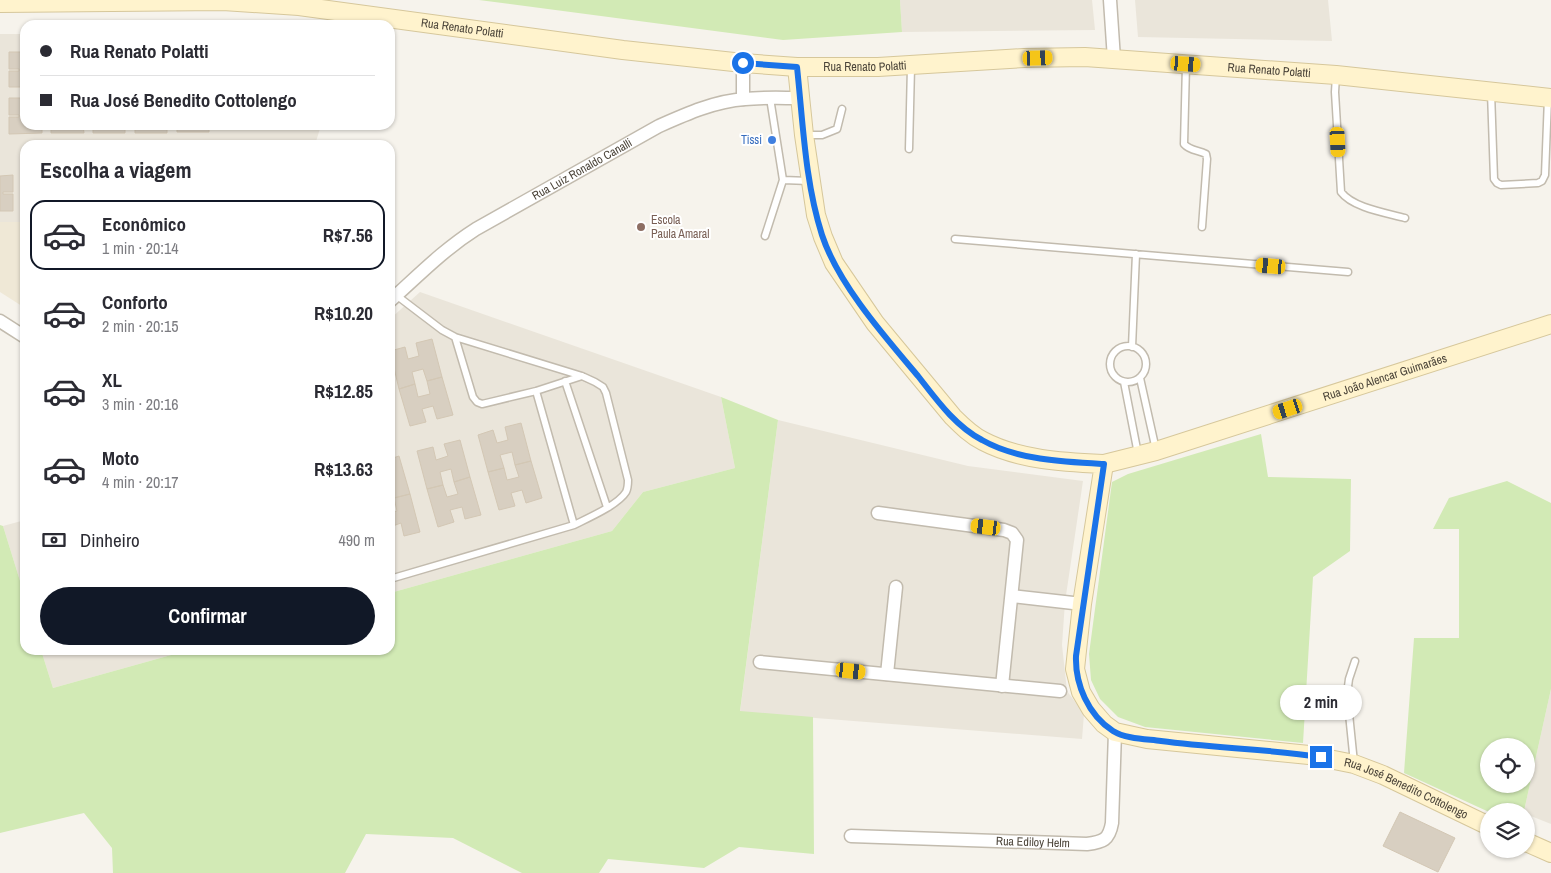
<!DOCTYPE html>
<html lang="pt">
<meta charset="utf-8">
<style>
:root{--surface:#fff;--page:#f2f2f3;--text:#2b2b33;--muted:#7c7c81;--line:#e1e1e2;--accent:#111827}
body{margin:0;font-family:"Archivo Narrow",sans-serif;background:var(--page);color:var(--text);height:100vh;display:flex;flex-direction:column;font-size:19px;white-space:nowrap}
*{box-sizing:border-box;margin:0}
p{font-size:16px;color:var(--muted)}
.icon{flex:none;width:28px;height:28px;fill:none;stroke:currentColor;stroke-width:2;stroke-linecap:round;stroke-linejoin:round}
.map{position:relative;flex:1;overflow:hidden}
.sheet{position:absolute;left:20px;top:140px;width:375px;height:515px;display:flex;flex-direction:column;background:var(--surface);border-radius:15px;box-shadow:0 1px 4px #0004}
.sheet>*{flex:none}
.guide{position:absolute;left:20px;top:20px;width:375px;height:110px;border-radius:15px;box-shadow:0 1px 4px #0004;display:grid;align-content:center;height:110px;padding:0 20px;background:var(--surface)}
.fabs{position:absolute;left:1480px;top:738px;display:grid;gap:10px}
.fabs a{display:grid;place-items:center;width:55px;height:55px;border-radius:50%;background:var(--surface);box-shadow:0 1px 4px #0004;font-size:25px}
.end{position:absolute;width:22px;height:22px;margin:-11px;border:6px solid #1a73e8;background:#fff;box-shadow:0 0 0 2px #fff}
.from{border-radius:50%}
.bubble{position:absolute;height:35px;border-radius:18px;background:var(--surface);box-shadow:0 1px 4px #0004;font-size:16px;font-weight:700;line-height:35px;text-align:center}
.car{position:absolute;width:15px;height:30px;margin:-15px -8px;border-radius:6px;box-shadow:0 0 4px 1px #0007;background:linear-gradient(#f5c518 24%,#345 0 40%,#f5c518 0 76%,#345 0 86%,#f5c518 0)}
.guide b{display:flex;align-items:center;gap:18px;height:48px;font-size:19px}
.guide b+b{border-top:1px solid var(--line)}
.guide i{width:12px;height:12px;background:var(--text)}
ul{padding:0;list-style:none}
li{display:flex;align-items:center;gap:15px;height:70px;margin:0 10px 8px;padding:0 10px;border:2px solid transparent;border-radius:15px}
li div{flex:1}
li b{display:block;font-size:19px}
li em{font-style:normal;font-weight:700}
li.active{border-color:var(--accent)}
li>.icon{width:45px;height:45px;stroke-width:1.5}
h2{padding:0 20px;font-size:22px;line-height:60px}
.pay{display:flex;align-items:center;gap:12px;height:55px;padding:0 20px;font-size:19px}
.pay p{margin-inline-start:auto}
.action{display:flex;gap:10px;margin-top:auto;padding:10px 20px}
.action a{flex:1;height:58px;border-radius:30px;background:var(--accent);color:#fff;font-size:20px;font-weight:700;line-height:58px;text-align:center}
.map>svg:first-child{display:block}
</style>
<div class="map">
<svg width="1551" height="873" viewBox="0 0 1551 873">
<rect width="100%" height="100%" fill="#f6f3ec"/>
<!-- residential -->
<path fill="#eae5da" d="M 900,0 L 1092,0 L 1095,30 L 902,32 Z
M 1135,0 L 1328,0 L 1332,41 L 1138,37 Z
M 0,34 L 25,34 L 25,125 L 321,125 L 315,145 L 25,145 L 25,222 L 0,222 Z
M 420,292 L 721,397 L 735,468 L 643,492 L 612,531 L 390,593 L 390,319 Z
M 778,420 L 968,466 L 1083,481 L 1065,602 L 1062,645 L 1067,691 L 1084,714 L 1082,739 L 740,712 Z
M 25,520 L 25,597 L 3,526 Z
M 41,650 L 189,650 L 53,688 Z
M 1551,689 L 1551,824 L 1526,814 L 1526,811 L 1524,811 Z"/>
<!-- education -->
<path fill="#efe8d6" d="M 0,222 L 25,222 L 25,308 L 0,292 Z"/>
<!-- green -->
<path fill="#d2eab5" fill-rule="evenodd" d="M 479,0 L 900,0 L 902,32 L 783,40 Z
M 721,397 L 778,420 L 740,711 L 813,717 L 814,854 L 739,847 L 704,868 L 608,859 L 599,873 L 522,873 L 453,838 L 366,834 L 345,873 L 113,873 L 112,848 L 84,813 L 0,833 L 0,525 L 3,526 L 25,597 L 25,650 L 41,650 L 53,688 L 189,650 L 390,650 L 390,593 L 612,531 L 643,492 L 735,468 Z
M 1261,434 L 1268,477 L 1351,479 L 1350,551 L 1313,577 L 1303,743 L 1145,727 L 1118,717 L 1100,699 L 1091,680 L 1089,654 L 1112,482 L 1128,474 Z
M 1507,481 L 1551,503 L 1551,689 L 1524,811 L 1489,812 L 1404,773 L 1414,638 L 1459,638 L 1459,529 L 1433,529 L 1449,498 ZM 1489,746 L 1526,746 L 1526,784 L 1489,784 Z"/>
<!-- building -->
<path fill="#d8cfc1" stroke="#d3c7b4" d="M 9,52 L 25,52 L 25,87 L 9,87 L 9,71 L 19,71 L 19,69 L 9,69 Z
M 9,98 L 25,98 L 25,125 L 42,125 L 42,133 L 9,134 L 9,117 L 19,117 L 19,115 L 9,115 Z
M 51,125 L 83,125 L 84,133 L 51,133 Z
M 93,125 L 125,125 L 125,133 L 93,133 Z
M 135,125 L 167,125 L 167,133 L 135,133 Z
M 177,125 L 209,125 L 209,132 L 177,132 Z
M 13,175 L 13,192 L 3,192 L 3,194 L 13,194 L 13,211 L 0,211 L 0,176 Z
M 432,339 L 442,377 L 427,381 L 423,369 L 412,372 L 415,384 L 399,389 L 390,351 L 405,347 L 408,359 L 419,356 L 416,343 Z
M 442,377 L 453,415 L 437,419 L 433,406 L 422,409 L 426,422 L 410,426 L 399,389 L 415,384 L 418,397 L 430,394 L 427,381 Z
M 521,423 L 531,461 L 515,465 L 512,452 L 500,455 L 504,468 L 488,472 L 478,435 L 493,430 L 497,443 L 508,440 L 505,427 Z
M 460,440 L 470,477 L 454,482 L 451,469 L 440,472 L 443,485 L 427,489 L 417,451 L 433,447 L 436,460 L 448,456 L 444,444 Z
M 399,456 L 410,494 L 394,498 L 390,486 L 390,459 Z
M 531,461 L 542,498 L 526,503 L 522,490 L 511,493 L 515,506 L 499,510 L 488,472 L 504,468 L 507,480 L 519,477 L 515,465 Z
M 470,477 L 481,515 L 465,519 L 462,507 L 450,510 L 454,522 L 438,527 L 427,489 L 443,485 L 447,497 L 458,494 L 454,482 Z
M 410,494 L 420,532 L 404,536 L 401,523 L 390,527 L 390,513 L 397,511 L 394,498 Z
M 1400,812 L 1455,838 L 1438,872 L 1383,846 Z"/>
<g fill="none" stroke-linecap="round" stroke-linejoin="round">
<!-- service casing -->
<g stroke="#c2bbae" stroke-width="9">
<path id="service" d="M 1186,65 L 1184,144 C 1190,151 1199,150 1206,154 L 1207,159 L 1202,227
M 1336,76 L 1335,92 L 1341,192 C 1353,208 1387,213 1405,218
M 1491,92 L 1494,179 L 1497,183 L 1501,185 L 1538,183 L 1542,181 L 1545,175 L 1548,98
M 805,135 L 822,135 L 837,129 L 842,109
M 909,149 L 911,67
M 783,180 L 809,181
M 765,236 L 783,180 L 770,98
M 955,239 L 1348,272
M 455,337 L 473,397 L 477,402 L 482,404 L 536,391 L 582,376
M1110 364a18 18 0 1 1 36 0a18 18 0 1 1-36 0Z
M 1132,347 L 1136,254
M 1140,378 L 1156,450
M 565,381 L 607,507
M 1124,382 L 1138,454
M 536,391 L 574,525
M 390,579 L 574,525 C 588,518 618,505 626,492 C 628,488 628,484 628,480 L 606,393 L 603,387 L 595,382 L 582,376 L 455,337 L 442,330 L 396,295
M 1354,763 L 1347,694 L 1349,679 L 1355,661"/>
</g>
<!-- minor casing -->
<g stroke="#c2bbae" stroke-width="15">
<g id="minor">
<path d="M 1110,0 L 1114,59"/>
<path d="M 743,99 L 743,63"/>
<path id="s1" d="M 390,301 C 419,275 443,250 476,229 L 659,126 C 686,114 715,101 745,99 C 763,97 782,98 800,98"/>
<path d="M 0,321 L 25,337"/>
<path d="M 878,513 L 1004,530 L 1012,533 L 1017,540 L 1002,686"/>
<path d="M 1012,596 L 1082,604"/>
<path d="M 760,662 L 1060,691"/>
<path d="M 887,674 L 896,587"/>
<path id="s2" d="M 851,836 L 1087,844 C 1103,842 1109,840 1112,823 L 1115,732"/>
</g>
</g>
<!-- secondary casing -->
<g stroke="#d6c79b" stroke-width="20">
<g id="secondary">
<path id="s3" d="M 0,3 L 223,1 L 299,6 L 623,50 L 743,63 L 797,67 L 878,67 L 1024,58 L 1085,57 L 1336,75 L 1551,98"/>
<path id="s4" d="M 797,67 L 804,135 L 816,215 L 823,237 L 834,263 L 875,323 L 953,417 C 962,426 971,435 983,441 C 1019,460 1063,462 1104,464 L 1082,604 L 1075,669 L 1081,692 L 1091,709 L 1104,724 L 1115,732 L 1147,739 L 1309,755 L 1354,764 L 1383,775 L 1489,826"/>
<path id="s5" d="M 1104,464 L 1156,451 L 1551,324"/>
<path d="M 1526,842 L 1551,853"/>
</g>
</g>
<!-- service -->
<use href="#service" stroke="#fff" stroke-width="6"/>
<!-- minor -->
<use href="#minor" stroke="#fff" stroke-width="12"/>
<!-- secondary -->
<use href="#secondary" stroke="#fff3cd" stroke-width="18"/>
</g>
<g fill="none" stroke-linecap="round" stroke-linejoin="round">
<!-- route -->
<path stroke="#1a73e8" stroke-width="6" d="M 743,63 L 797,67 C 803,123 805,182 822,235 C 838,284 885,337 918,376 C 936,399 955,426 982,440 C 1017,460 1064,462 1104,464 L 1076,656 C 1075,684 1088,715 1113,731 C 1126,739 1146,739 1161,741 C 1214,748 1268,749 1321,757"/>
</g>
<!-- markers -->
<circle fill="#3f7fe0" stroke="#fff" stroke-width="2" cx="772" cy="140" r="5"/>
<circle fill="#8d6e63" stroke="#fff" stroke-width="2" cx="641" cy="227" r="5"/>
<g text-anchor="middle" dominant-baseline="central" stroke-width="4" stroke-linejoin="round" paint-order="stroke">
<!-- street labels -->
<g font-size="12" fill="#4b4439" stroke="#fff">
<text stroke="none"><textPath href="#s3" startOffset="464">Rua Renato Polatti</textPath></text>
<text stroke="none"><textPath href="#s3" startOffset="869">Rua Renato Polatti</textPath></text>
<text stroke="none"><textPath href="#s3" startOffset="1274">Rua Renato Polatti</textPath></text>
<text stroke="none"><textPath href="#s1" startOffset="234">Rua Luiz Ronaldo Canalli</textPath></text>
<text stroke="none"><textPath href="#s5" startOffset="294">Rua João Alencar Guimarães</textPath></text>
<text stroke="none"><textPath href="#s4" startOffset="1141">Rua José Benedito Cottolengo</textPath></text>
<text stroke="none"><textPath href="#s2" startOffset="182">Rua Ediloy Helm</textPath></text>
</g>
<!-- shop labels -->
<g font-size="12" fill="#366cbe" stroke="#fff" text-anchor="end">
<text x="762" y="140">Tissi</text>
</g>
<!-- education labels -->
<g font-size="12" fill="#785e54" stroke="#fff" text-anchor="start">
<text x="651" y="220">Escola<tspan x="651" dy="14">Paula Amaral</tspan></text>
</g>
</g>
</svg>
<div class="fabs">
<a><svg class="icon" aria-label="locate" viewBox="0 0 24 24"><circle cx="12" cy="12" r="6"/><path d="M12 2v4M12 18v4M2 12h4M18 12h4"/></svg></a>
<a><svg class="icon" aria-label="layers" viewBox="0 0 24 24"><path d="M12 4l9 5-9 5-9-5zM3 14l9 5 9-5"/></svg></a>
</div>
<i class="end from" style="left:743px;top:63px"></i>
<i class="end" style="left:1321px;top:757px"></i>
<div class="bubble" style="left:1280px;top:685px;width:82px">2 min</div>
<i class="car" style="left:1038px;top:58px;rotate:88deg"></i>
<i class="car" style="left:1186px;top:64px;rotate:94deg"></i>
<i class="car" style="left:1338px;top:142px;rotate:177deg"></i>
<i class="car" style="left:1271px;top:266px;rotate:275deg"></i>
<i class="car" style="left:1288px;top:409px;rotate:252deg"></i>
<i class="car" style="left:986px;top:527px;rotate:277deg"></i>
<i class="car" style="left:851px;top:671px;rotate:96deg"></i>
<div class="guide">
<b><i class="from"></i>Rua Renato Polatti</b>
<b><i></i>Rua José Benedito Cottolengo</b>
</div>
<section class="sheet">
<h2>Escolha a viagem</h2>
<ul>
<li class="active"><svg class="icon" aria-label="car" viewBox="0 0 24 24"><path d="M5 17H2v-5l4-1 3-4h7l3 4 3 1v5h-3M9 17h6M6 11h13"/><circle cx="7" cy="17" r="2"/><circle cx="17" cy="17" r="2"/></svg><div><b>Econômico</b><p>1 min · 20:14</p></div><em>R$7.56</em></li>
<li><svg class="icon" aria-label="car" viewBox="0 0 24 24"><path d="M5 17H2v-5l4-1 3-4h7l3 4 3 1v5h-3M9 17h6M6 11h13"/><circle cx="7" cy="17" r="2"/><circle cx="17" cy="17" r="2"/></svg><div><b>Conforto</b><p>2 min · 20:15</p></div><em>R$10.20</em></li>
<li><svg class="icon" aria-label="car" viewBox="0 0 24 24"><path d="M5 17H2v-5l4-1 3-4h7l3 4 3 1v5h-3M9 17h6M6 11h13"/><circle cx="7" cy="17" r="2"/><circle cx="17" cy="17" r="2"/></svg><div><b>XL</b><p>3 min · 20:16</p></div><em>R$12.85</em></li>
<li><svg class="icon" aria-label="car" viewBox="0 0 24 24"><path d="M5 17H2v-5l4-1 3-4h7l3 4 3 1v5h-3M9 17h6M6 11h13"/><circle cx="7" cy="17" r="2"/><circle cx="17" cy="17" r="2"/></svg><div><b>Moto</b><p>4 min · 20:17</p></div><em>R$13.63</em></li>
</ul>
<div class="pay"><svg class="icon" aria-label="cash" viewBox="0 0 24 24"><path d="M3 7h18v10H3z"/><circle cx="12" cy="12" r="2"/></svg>Dinheiro<p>490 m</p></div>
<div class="action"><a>Confirmar</a></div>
</section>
</div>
